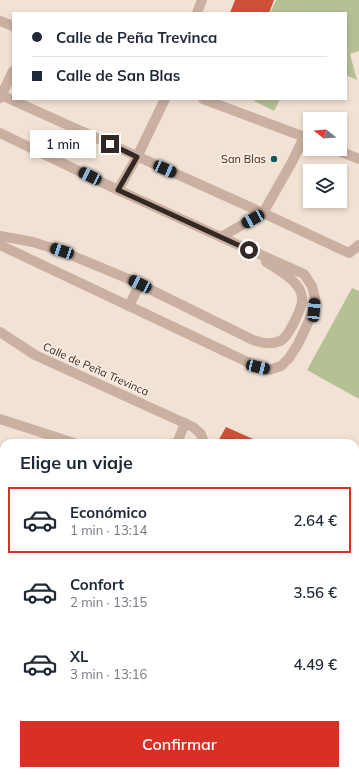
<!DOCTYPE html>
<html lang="es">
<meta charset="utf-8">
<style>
:root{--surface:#fff;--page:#f2f2f3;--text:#1f2937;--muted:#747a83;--line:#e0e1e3;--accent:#d93025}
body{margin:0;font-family:Mulish,sans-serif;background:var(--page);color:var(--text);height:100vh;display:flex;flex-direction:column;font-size:15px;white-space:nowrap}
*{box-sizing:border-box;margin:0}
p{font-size:13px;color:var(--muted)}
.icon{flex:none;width:22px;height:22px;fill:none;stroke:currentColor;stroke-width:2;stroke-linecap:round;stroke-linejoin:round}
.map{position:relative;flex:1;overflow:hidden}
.sheet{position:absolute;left:0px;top:439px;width:359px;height:336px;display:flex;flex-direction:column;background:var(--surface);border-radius:12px 12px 0 0;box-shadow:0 2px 6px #0003}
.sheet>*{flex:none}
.guide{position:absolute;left:12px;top:12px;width:335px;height:88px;border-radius:0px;box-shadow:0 2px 6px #0003;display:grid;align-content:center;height:88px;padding:0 20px;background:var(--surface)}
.needle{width:26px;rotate:287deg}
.controls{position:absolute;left:303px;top:112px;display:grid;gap:8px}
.controls a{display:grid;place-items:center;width:44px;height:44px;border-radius:0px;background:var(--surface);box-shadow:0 2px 6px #0003;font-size:20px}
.end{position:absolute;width:18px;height:18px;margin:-9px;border:5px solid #342824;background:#fff;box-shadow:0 0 0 2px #fff}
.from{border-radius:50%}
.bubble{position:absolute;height:28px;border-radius:0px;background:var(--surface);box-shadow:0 2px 6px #0003;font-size:13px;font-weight:600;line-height:28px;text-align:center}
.car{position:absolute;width:12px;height:24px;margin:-12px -6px;border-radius:5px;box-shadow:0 0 3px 1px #0007;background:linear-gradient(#222 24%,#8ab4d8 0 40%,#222 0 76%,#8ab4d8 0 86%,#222 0)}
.guide b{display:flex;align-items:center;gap:14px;height:38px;font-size:15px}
.guide b+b{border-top:1px solid var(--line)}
.guide i{width:10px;height:10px;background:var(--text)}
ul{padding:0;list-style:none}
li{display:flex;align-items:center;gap:12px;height:66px;margin:0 8px 6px;padding:0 12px;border:2px solid transparent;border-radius:0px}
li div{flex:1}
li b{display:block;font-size:15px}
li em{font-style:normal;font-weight:600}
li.selected{border-color:var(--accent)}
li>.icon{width:36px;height:36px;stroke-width:1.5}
h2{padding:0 20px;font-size:18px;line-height:48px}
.action{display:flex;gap:8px;margin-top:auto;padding:8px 20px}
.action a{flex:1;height:46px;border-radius:0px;background:var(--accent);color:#fff;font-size:16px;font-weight:600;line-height:46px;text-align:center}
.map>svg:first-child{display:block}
</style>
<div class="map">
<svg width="359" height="775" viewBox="0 0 359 775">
<rect width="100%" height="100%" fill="#f2e2d5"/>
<!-- green -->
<path fill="#b5c194" d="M 276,0 L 359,0 L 359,51 L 350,54 L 357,80 L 346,75 L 346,13 L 270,13 Z
M 255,99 L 280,99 L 274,111 L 254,101 Z
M 352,288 L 359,291 L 359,399 L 307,370 Z"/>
<!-- building -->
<path fill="#ce5037" d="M 235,0 L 274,0 L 269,13 L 230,13 Z
M 226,427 L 262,443 L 217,443 Z"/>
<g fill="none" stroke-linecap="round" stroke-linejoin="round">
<!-- pedestrian -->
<path stroke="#cab0a0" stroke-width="9" d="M 355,532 L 359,535"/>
<!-- minor -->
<path stroke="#cab0a0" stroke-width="10" d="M 197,13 L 202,0
M 0,21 L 13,26
M 1,95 L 263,213 L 349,253 L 359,245
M 0,98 L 13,71
M 203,99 L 310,139
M 0,133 L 118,190 L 214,234 L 304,274 L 312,286 L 315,298 L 314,310 L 298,344 L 289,358 L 281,366 L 269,370 L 258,367 L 0,245
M 334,149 L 359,159
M 118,190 L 137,157 L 165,99
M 0,236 L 33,242 L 61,251 L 131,280 L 253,340 C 262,343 270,345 280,341 C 288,338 303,307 302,298 C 302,295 300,289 298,287 C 292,277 276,268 266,262
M 221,237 L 263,213 L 292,162 L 304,137
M 129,306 L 140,284
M 0,332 L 35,355 L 193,427 L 201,434 L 204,443
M 0,419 L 74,443
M 177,443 L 185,423
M 0,502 L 4,502
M 0,555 L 3,561 L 4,566 L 3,604 L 2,608 L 0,611
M 0,663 L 4,663
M 110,771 L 111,775
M 290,771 L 291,775
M 18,775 L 18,771"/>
<!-- trunk -->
<path stroke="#664f47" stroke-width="11" d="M 355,729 L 359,727
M 0,731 L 4,731"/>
</g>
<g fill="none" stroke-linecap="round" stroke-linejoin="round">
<!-- route -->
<path stroke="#342824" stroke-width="5" d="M 110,144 L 137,157 L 118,190 L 249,250"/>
</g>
<!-- markers -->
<circle fill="#175756" stroke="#faece1" stroke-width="1.5" cx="274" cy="159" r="4"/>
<g text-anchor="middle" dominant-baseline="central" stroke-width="3.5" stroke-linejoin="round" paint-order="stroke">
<!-- poi labels -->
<g font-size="11" fill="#342824" stroke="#faece1" text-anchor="end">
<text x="266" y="159">San Blas</text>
</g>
<!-- street labels -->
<g font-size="11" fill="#342824" stroke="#faece1">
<text transform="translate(96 369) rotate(24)">Calle de Peña Trevinca</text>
</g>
</g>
</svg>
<div class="controls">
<a><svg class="needle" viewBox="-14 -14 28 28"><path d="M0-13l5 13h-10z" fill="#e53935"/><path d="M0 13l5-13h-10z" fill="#747a83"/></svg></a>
<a><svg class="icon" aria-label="layers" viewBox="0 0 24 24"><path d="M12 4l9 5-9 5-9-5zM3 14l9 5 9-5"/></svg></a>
</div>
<i class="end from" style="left:249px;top:250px"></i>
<i class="end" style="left:110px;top:144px"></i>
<div class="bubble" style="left:30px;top:130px;width:66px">1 min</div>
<i class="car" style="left:165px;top:169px;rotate:114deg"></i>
<i class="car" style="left:90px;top:176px;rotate:296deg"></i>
<i class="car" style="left:253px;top:219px;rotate:241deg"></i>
<i class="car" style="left:62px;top:251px;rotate:288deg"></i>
<i class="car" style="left:140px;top:284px;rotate:296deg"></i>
<i class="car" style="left:314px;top:310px;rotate:5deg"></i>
<i class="car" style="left:258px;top:367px;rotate:103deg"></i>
<div class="guide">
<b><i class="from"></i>Calle de Peña Trevinca</b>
<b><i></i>Calle de San Blas</b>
</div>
<section class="sheet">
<h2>Elige un viaje</h2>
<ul>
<li class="selected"><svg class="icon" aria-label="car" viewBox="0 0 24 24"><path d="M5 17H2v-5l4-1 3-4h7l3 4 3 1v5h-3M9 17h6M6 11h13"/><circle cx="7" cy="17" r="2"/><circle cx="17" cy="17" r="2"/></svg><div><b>Económico</b><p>1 min · 13:14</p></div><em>2.64 €</em></li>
<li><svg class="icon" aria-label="car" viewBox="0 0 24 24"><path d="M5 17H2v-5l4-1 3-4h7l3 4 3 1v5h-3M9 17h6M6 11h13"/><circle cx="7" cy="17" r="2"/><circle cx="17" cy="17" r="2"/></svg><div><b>Confort</b><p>2 min · 13:15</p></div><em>3.56 €</em></li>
<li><svg class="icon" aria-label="car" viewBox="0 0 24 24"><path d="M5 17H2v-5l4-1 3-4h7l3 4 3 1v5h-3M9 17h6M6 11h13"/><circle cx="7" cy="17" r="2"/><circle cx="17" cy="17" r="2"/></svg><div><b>XL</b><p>3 min · 13:16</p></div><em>4.49 €</em></li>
</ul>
<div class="action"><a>Confirmar</a></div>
</section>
</div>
